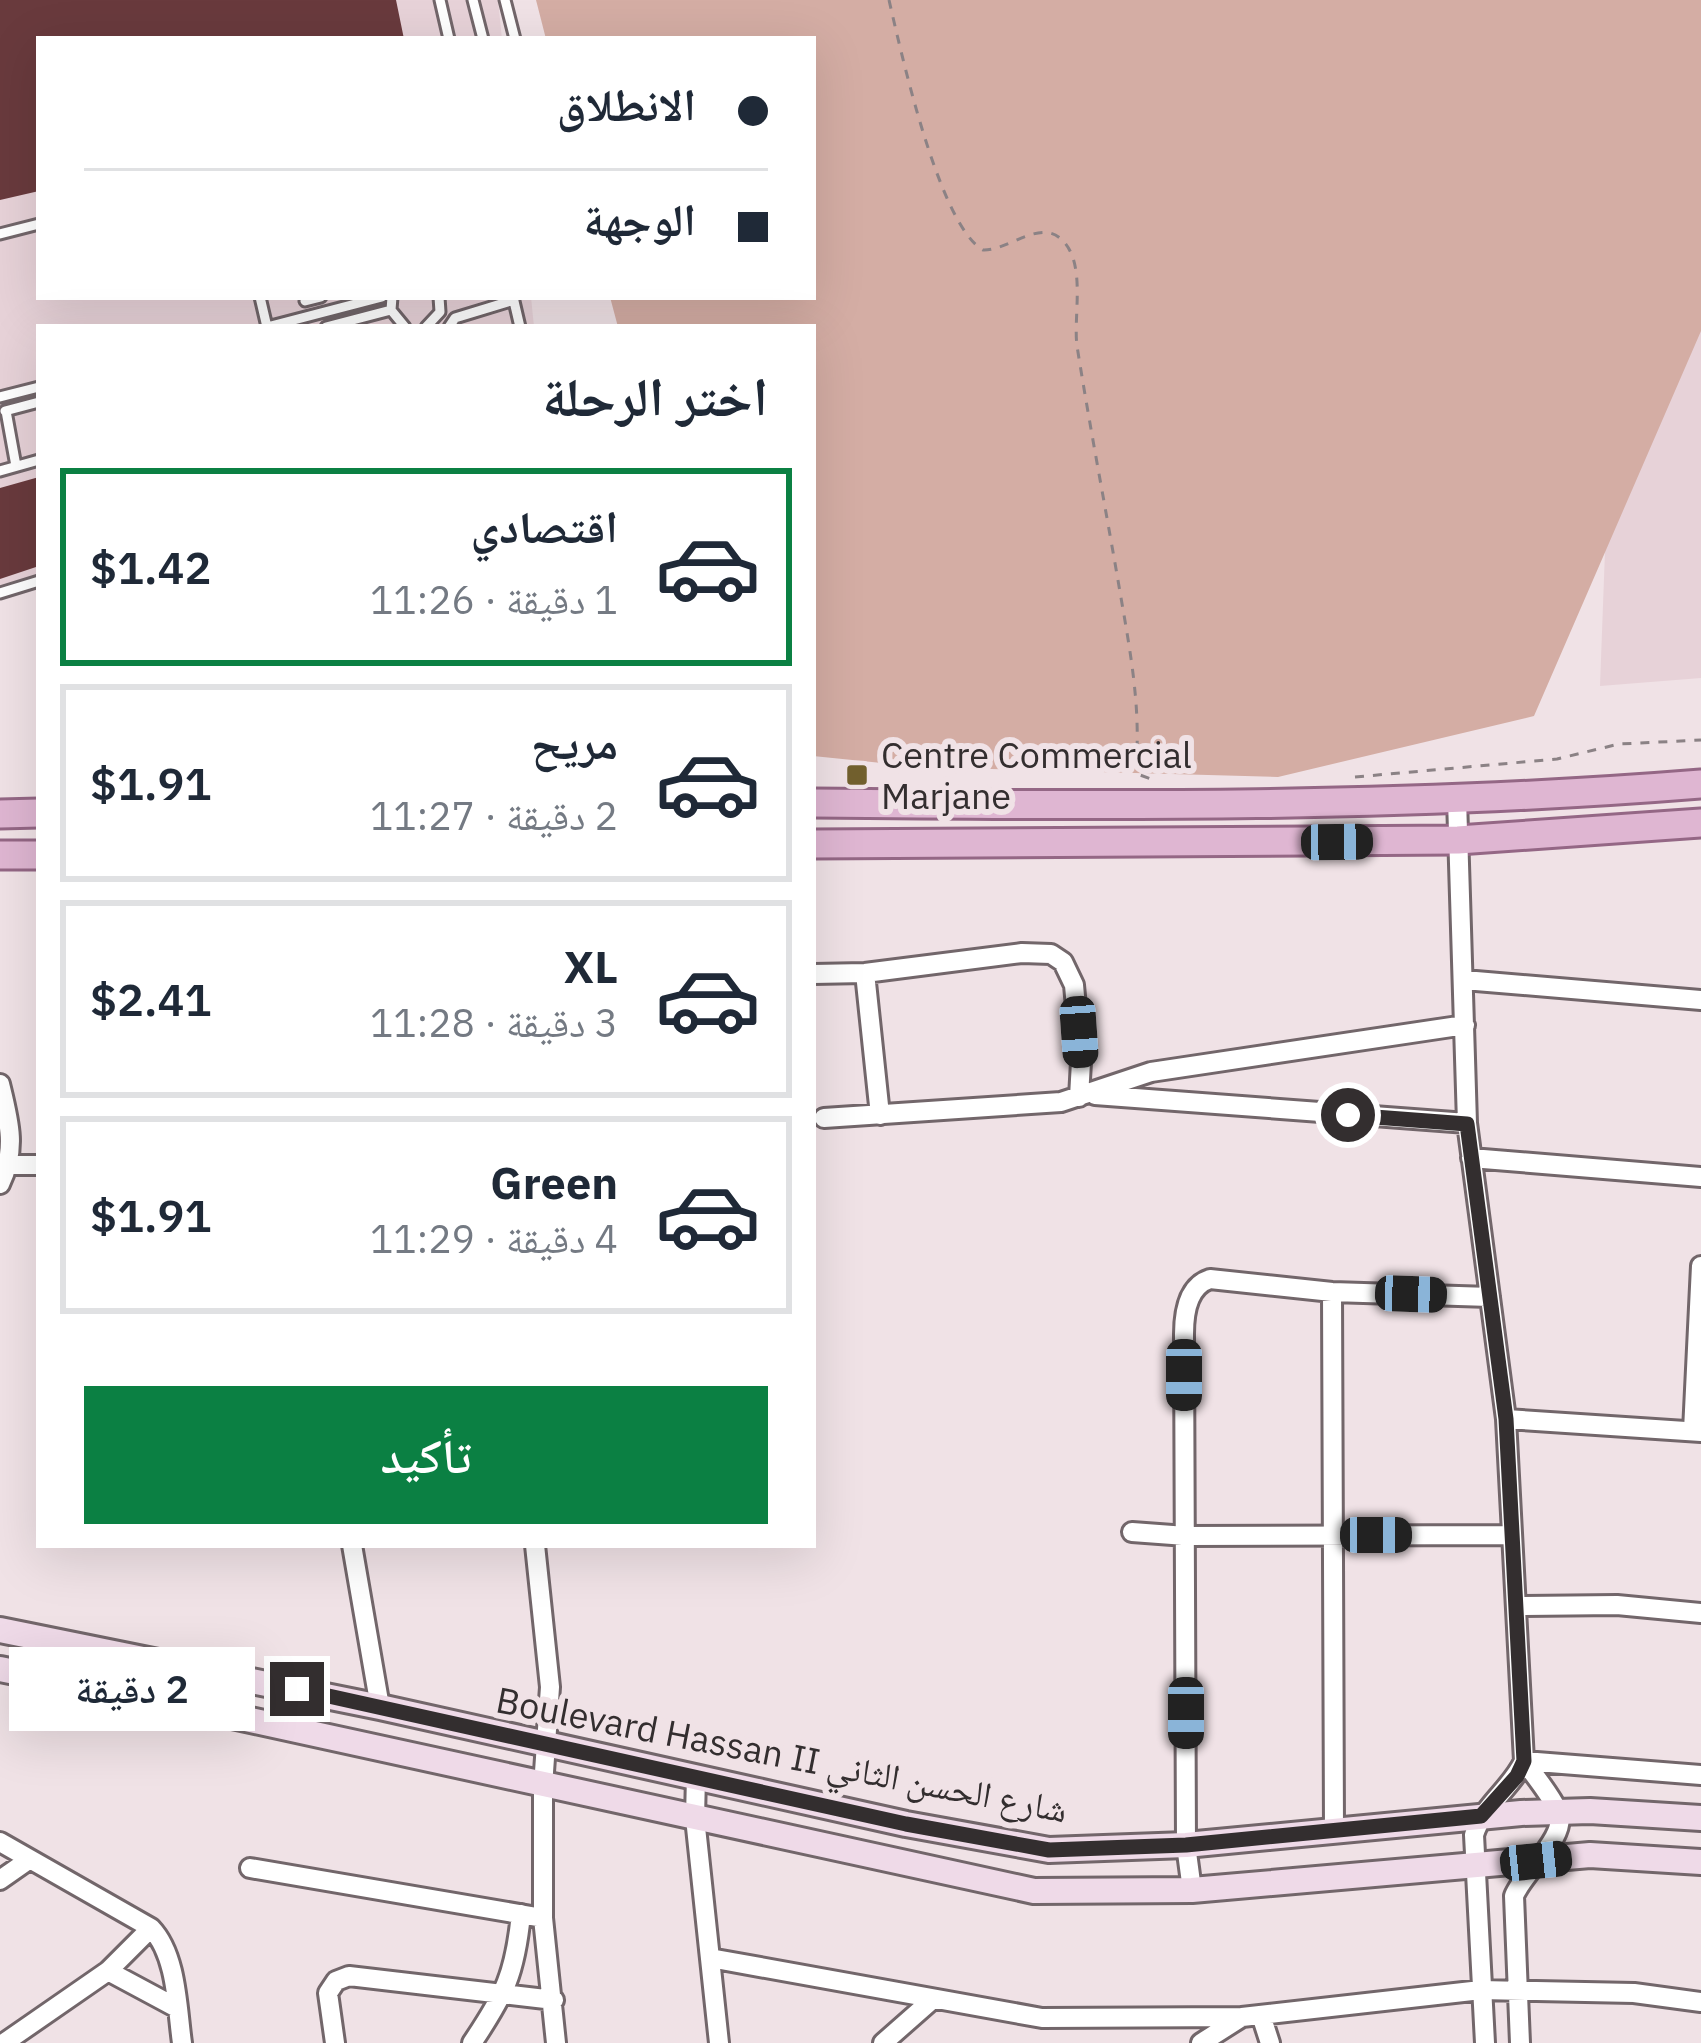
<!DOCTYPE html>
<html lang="ar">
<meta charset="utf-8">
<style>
:root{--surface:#fff;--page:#f2f2f3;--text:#1f2937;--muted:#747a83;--line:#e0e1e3;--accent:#0b8043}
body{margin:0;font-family:"IBM Plex Sans","Noto Naskh Arabic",sans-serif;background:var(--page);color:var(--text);direction:rtl;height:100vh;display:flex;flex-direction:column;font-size:45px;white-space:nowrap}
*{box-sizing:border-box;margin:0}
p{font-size:39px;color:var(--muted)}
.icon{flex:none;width:66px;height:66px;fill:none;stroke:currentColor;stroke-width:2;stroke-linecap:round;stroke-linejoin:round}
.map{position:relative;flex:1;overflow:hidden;direction:ltr}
.panel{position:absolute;left:36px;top:324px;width:780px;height:1224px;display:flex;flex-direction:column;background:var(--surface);border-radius:0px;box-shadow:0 12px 48px #0002;direction:rtl}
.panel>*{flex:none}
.banner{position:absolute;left:36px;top:36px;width:780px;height:264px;border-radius:0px;box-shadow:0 12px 48px #0002;direction:rtl;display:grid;align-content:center;height:264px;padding:0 48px;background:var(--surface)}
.end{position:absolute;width:54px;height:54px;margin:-27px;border:15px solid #332e2f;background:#fff;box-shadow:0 0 0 6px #fff}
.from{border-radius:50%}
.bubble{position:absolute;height:84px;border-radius:0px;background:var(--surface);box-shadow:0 12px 48px #0002;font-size:39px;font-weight:600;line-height:84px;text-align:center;direction:rtl}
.car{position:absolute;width:36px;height:72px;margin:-36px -18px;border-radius:15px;box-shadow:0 0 9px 3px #0007;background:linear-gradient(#222 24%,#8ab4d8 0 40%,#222 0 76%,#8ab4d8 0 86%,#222 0)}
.banner b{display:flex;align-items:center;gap:42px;height:114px;font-size:45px}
.banner b+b{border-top:3px solid var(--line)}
.banner i{width:30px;height:30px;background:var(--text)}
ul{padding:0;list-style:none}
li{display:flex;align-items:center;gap:36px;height:198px;margin:0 24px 18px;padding:0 24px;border:6px solid var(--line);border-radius:0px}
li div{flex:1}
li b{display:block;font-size:45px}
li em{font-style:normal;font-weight:600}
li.on{border-color:var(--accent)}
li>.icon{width:108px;height:108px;stroke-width:1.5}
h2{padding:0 48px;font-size:54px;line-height:144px}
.primary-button{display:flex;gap:24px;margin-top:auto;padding:24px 48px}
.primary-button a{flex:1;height:138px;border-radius:0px;background:var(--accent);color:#fff;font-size:48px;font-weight:600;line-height:138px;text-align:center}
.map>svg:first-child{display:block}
</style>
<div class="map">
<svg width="1701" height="2043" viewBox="0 0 1701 2043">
<rect width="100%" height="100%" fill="#f0e2e6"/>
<!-- built -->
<path fill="#e7d2d8" d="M 0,0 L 498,0 L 502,39 L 39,39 L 39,297 L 531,297 L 534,327 L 39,327 L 39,577 L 0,591 Z
M 1701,311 L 1701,678 L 1600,686 L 1606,524 Z"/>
<!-- green -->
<path fill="#d4ada4" d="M 536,0 L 1701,0 L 1701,331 L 1534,716 L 1278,777 L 921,767 L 813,756 L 813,327 L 618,327 L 610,297 L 813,297 L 813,39 L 546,39 Z"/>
<!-- building -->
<path fill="#693a3d" d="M 0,0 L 396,0 L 404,39 L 39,39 L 39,191 L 0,200 Z
M 39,477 L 39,566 L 0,579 L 0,488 Z"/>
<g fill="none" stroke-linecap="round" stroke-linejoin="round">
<!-- lane casing -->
<g stroke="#72666a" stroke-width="15">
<path id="lane" d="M 440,0 L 449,39
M 473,0 L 483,39
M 505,0 L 515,39
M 0,234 L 39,224
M 260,297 L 267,327 L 382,297
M 392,297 L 391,310 L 405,327
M 513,297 L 520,327
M 305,301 L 321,297
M 326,327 L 391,310
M 426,327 L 440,312 L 439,297
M 449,327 L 455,318 L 514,300
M 0,397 L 39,387
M 5,411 L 39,402
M 6,411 L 16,466
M 0,471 L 39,460
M 0,593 L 39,581"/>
</g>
<!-- street casing -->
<g stroke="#72666a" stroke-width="24">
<path id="street" d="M 1457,799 L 1467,1123 L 1506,1419 L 1524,1761 C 1511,1789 1483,1805 1474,1835 L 1485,2043
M 865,973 L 880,1115
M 813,974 L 865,973 L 1022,953 L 1051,954 L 1063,962 L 1074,985 L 1081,1062 L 1079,1097
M 1464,980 L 1701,1000
M 0,1084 C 9,1121 17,1149 0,1184
M 1095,1095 L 1467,1123
M 824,1118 L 1061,1102 L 1151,1072 L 1465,1025
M 1471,1158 L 1701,1177
M 0,1165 L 39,1165
M 1332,1292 L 1334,1830
M 1506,1419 L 1701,1432
M 1693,1431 L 1701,1266
M 1132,1532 L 1186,1536 L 1512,1535
M 352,1545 L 380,1707
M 535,1545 L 550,1687 L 543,1786 L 543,1918 L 556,2043
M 1518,1606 L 1617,1605 L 1701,1613
M 1524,1761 L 1701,1775
M 696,1776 L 695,1818 L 719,2043
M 0,1842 L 151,1928 C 177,1955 177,2008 182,2043
M 250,1868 L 543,1918
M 0,1880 L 30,1859
M 1192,1890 L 1186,1845 L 1184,1334 C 1184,1313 1188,1286 1210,1279 L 1332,1292 L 1490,1297
M 710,1958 L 1042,2018 L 1242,2017
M 108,1971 L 177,2008
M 1261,2015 L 1270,2043
M 4,2043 L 108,1971 L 151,1928
M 335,2043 L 328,1993 L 336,1981 L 349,1976 L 554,2000
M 472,2043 C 505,1994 515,1974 521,1914
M 883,2043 L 933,1999
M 1201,2043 L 1242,2017 L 1481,1990 L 1634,1993 L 1701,2002
M 1520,2043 L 1514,1896 C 1524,1871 1569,1836 1558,1811 C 1550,1794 1535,1776 1524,1761"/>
</g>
<!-- secondary casing -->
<g stroke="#72666a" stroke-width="30">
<path id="secondary" d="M 0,1630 L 380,1707 L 906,1824 L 1049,1850 L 1186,1845 L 1521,1813 L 1590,1811 L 1701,1818
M 0,1669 L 223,1714 L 1034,1891 L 1192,1890 L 1590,1855 L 1701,1862"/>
</g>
<!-- primary casing -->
<g stroke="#946785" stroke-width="33">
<path id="primary" d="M 813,803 C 1109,806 1405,808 1701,784
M 0,814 L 39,813
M 813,844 L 1458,840 L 1701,823
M 0,855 L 39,855"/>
</g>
<!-- path -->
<path stroke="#8b8285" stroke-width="3" stroke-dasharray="9 9" stroke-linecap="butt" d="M 889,0 C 901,52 939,225 983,250 C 1007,251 1040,219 1061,239 C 1087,262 1073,315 1077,346 C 1090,428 1106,510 1120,592 C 1130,650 1141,707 1136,766 L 1140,775 L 1154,780
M 1355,777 L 1557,759 L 1619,744 L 1701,740"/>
<!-- lane -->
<use href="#lane" stroke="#fff" stroke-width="9"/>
<!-- street -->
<use href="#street" stroke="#fff" stroke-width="18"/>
<!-- secondary -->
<use href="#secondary" stroke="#efdae8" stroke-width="24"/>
<!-- primary -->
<use href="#primary" stroke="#dfb6d2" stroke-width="27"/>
</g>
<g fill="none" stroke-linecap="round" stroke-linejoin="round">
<!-- route -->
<path stroke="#332e2f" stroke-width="15" d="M 297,1689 L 906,1824 L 1049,1850 L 1186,1845 L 1481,1816 L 1517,1776 L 1524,1761 L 1506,1419 L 1467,1124 L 1348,1115"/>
</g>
<!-- markers -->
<rect fill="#72602e" stroke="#f0e2e6" stroke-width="4.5" x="845" y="763" width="24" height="24" rx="6"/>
<g text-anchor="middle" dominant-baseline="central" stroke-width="12" stroke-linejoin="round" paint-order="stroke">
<!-- poi labels -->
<g font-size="36" fill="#332e2f" stroke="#f0e2e6" text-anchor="start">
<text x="881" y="754">Centre Commercial<tspan x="881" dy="41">Marjane</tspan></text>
</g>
<!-- street labels -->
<g font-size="36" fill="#332e2f" stroke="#f0e2e6">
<text transform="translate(782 1754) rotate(11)">Boulevard Hassan II شارع الحسن الثاني</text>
</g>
</g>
</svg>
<i class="end from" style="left:1348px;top:1115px"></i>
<i class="end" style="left:297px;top:1689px"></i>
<div class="bubble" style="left:9px;top:1647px;width:246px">2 دقيقة</div>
<i class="car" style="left:1337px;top:842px;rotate:89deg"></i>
<i class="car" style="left:1079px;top:1032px;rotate:176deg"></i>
<i class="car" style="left:1411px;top:1294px;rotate:92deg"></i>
<i class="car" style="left:1184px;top:1375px;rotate:180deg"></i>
<i class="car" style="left:1376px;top:1535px;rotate:90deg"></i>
<i class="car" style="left:1186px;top:1713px;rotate:180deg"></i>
<i class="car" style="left:1536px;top:1861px;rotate:84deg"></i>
<div class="banner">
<b><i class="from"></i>الانطلاق</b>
<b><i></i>الوجهة</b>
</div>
<section class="panel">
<h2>اختر الرحلة</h2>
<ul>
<li class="on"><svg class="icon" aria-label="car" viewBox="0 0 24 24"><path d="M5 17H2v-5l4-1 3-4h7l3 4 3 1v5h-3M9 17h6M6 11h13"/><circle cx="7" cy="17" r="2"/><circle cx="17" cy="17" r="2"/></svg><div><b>اقتصادي</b><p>1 دقيقة · 11:26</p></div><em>$1.42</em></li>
<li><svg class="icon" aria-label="car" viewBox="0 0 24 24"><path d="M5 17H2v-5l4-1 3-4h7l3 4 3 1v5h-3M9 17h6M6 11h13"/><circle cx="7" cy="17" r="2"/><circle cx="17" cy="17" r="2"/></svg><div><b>مريح</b><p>2 دقيقة · 11:27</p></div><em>$1.91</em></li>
<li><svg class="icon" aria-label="car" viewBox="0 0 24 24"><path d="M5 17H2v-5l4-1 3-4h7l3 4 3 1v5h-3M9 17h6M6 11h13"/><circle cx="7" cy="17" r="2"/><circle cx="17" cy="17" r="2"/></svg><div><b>XL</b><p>3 دقيقة · 11:28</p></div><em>$2.41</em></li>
<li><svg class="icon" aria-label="car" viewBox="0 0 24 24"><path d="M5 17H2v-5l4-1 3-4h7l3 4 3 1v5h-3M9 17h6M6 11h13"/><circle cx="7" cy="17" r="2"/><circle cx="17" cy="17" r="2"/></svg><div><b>Green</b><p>4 دقيقة · 11:29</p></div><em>$1.91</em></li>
</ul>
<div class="primary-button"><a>تأكيد</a></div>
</section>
</div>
